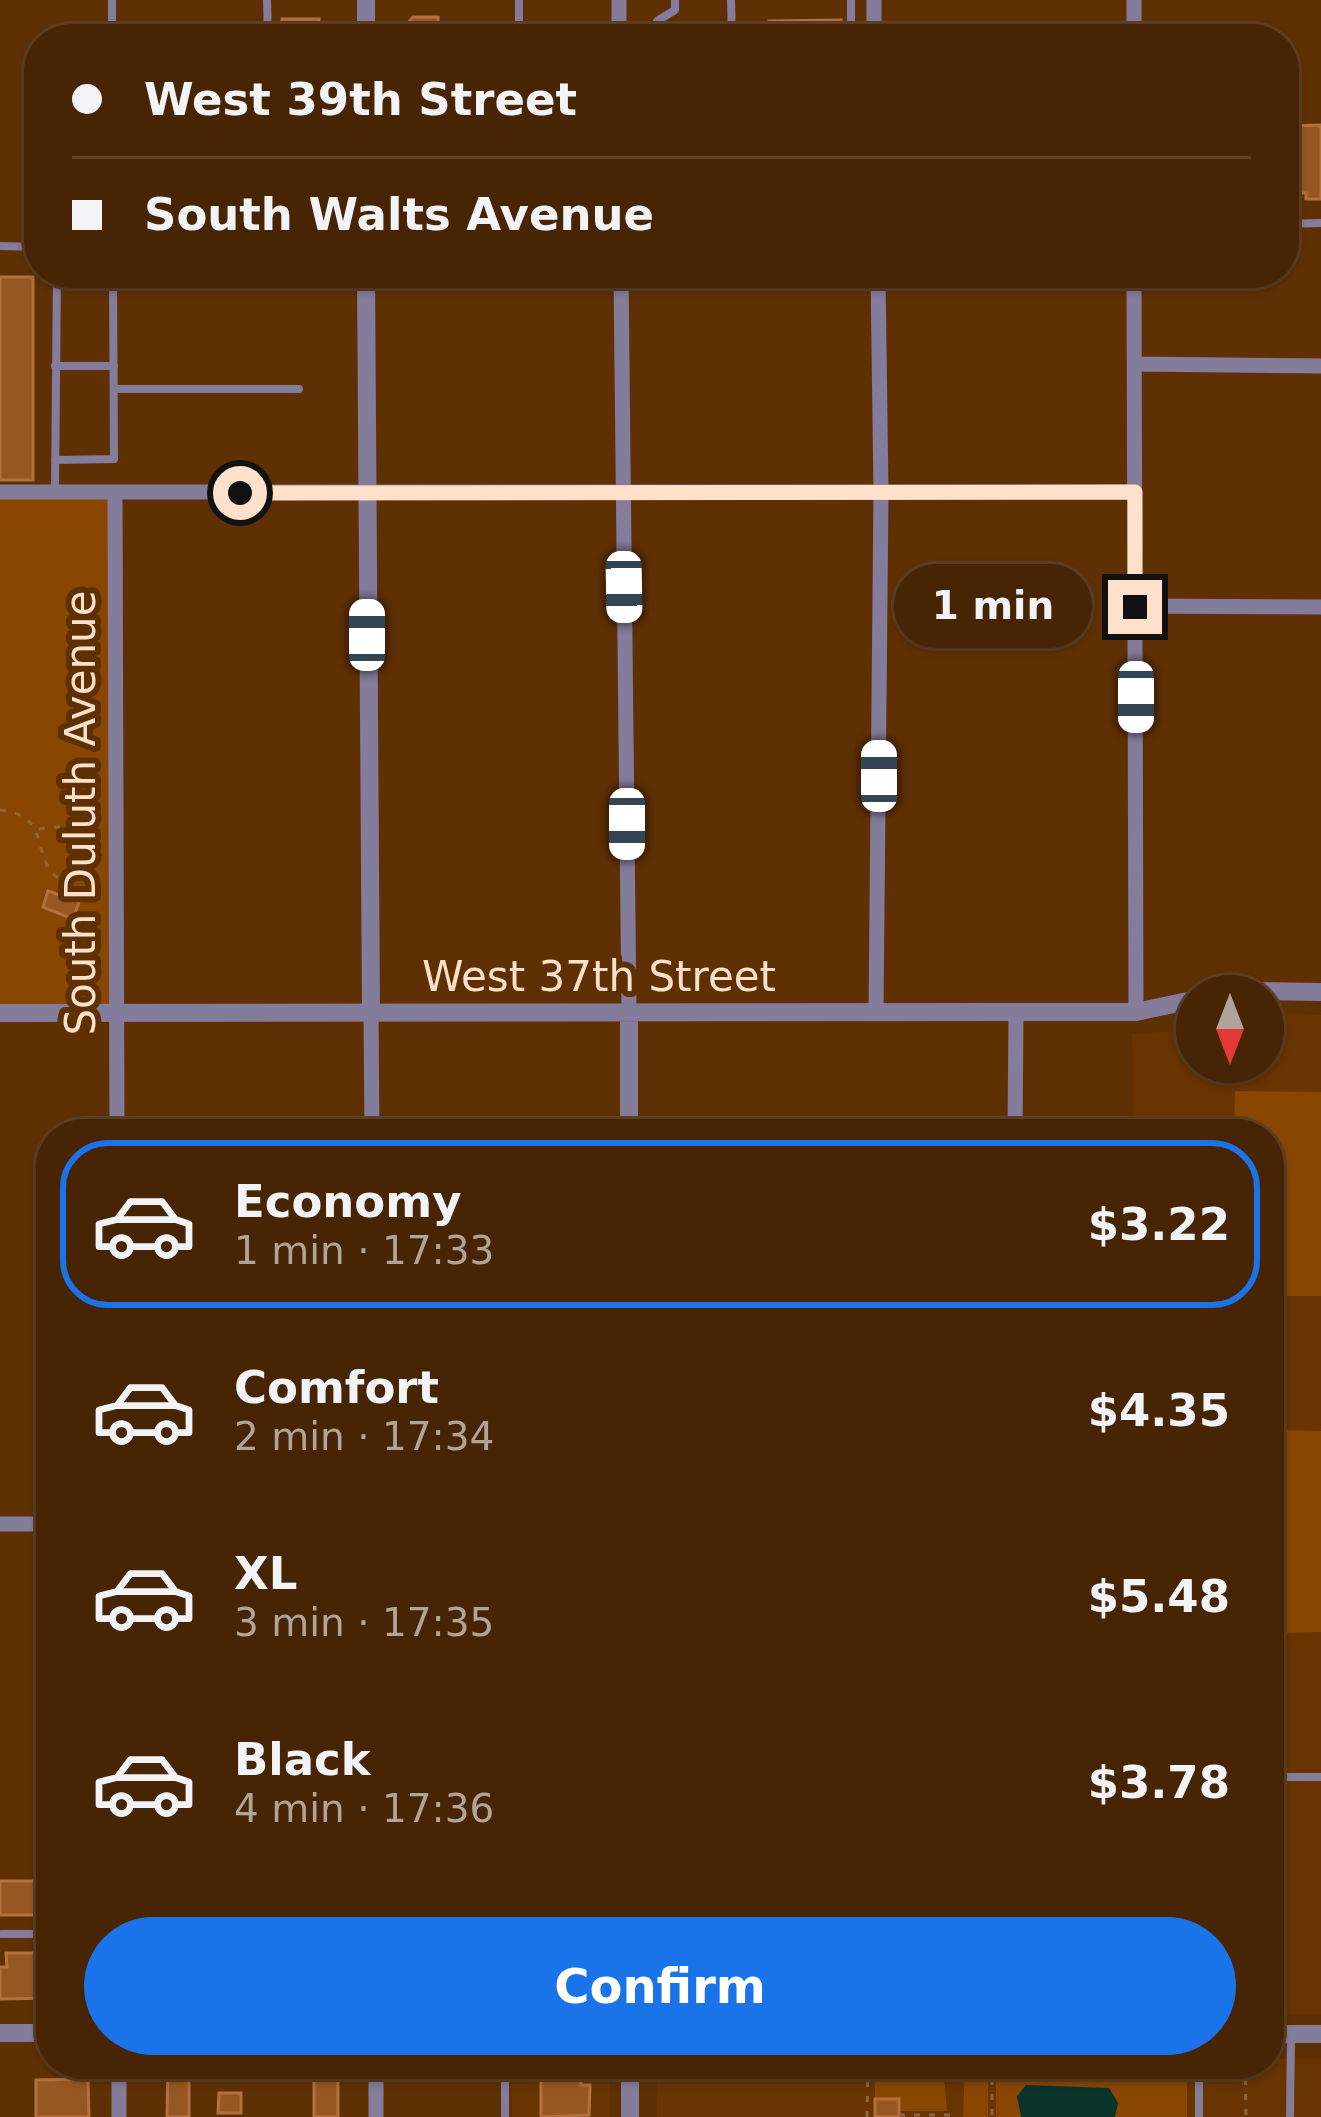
<!DOCTYPE html>
<meta charset="utf-8">
<style>
:root{--surface:#472403;--page:#513012;--text:#f1f3f6;--muted:#b0a49a;--line:#5f4125;--accent:#1a73e8}
body{margin:0;font-family:"DejaVu Sans",sans-serif;background:var(--page);color:var(--text);height:100vh;display:flex;flex-direction:column;font-size:45px;white-space:nowrap}
*{box-sizing:border-box;margin:0}
p{font-size:39px;color:var(--muted)}
.icon{flex:none;width:66px;height:66px;fill:none;stroke:currentColor;stroke-width:2;stroke-linecap:round;stroke-linejoin:round}
.map{position:relative;flex:1;overflow:hidden}
.side{position:absolute;left:36px;top:1119px;width:1248px;height:960px;display:flex;flex-direction:column;background:var(--surface);border-radius:48px;box-shadow:0 3px 9px #0004,0 0 0 3px var(--line)}
.side>*{flex:none}
.guide{position:absolute;left:24px;top:24px;width:1275px;height:264px;border-radius:48px;box-shadow:0 3px 9px #0004,0 0 0 3px var(--line);display:grid;align-content:center;height:264px;padding:0 48px;background:var(--surface)}
.needle{width:78px;rotate:180deg}
.controls{position:absolute;left:1176px;top:975px;display:grid;gap:24px}
.controls a{display:grid;place-items:center;width:108px;height:108px;border-radius:50%;background:var(--surface);box-shadow:0 3px 9px #0004,0 0 0 3px var(--line);font-size:60px}
.end{position:absolute;width:54px;height:54px;margin:-27px;border:15px solid #fee0cb;background:#111;box-shadow:0 0 0 6px #111}
.from{border-radius:50%}
.bubble{position:absolute;height:84px;border-radius:42px;background:var(--surface);box-shadow:0 3px 9px #0004,0 0 0 3px var(--line);font-size:39px;font-weight:800;line-height:84px;text-align:center}
.car{position:absolute;width:36px;height:72px;margin:-36px -18px;border-radius:15px;box-shadow:0 0 9px 3px #0007;background:linear-gradient(#fff 24%,#345 0 40%,#fff 0 76%,#345 0 86%,#fff 0)}
.guide b{display:flex;align-items:center;gap:42px;height:114px;font-size:45px}
.guide b+b{border-top:3px solid var(--line)}
.guide i{width:30px;height:30px;background:var(--text)}
ul{padding:21px 0 0;list-style:none}
li{display:flex;align-items:center;gap:36px;height:168px;margin:0 24px 18px;padding:0 24px;border:6px solid transparent;border-radius:48px}
li div{flex:1}
li b{display:block;font-size:45px}
li em{font-style:normal;font-weight:800}
li.active{border-color:var(--accent)}
li>.icon{width:108px;height:108px;stroke-width:1.5}
.cta{display:flex;gap:24px;margin-top:auto;padding:24px 48px}
.cta a{flex:1;height:138px;border-radius:72px;background:var(--accent);color:#fff;font-size:48px;font-weight:800;line-height:138px;text-align:center}
.map>svg:first-child{display:block}
</style>
<div class="map">
<svg width="1321" height="2117" viewBox="0 0 1321 2117">
<rect width="100%" height="100%" fill="#5f3004"/>
<!-- built -->
<path fill="#683400" d="M 1263,1011 L 1321,1015 L 1321,2014 L 1269,2015 L 1269,1134 L 1133,1134 L 1132,1033 L 1169,1032 L 1197,1023 L 1197,1062 L 1263,1062 Z
M 1269,2059 L 1321,2059 L 1321,2117 L 657,2117 L 657,2064 L 1269,2064 Z
M 511,2064 L 610,2064 L 610,2117 L 512,2117 Z"/>
<!-- green -->
<path fill="#894600" d="M 0,492 L 115,492 L 116,1013 L 0,1013 Z
M 1235,1091 L 1321,1092 L 1321,1296 L 1269,1296 L 1269,1134 L 1234,1134 Z
M 1269,1430 L 1321,1431 L 1321,1632 L 1279,1633 L 1279,1621 L 1269,1615 Z
M 875,2064 L 943,2064 L 947,2111 L 899,2111 L 899,2099 L 875,2099 Z
M 965,2064 L 988,2064 L 988,2117 L 963,2117 Z
M 996,2064 L 1187,2064 L 1187,2117 L 996,2117 Z"/>
<!-- water -->
<path fill="#0a342c" d="M 1026,2085 L 1109,2088 L 1118,2103 L 1115,2117 L 1021,2117 L 1017,2096 Z"/>
<!-- building -->
<path fill="#975722" stroke="#b4713e" stroke-width="3" d="M 413,17 L 438,17 L 438,39 L 406,39 L 406,25 Z
M 282,19 L 319,19 L 319,39 L 282,39 Z
M 841,20 L 842,39 L 769,39 L 769,21 Z
M 1321,125 L 1321,199 L 1306,199 L 1306,193 L 1284,193 L 1284,126 Z
M 0,277 L 33,277 L 33,480 L 0,480 Z
M 48,891 L 79,902 L 73,919 L 43,907 Z
M 0,1881 L 51,1881 L 51,1915 L 0,1915 Z
M 6,1953 L 51,1953 L 51,1998 L 0,1999 L 0,1967 L 7,1967 Z
M 168,2064 L 189,2064 L 189,2117 L 167,2117 Z
M 314,2074 L 338,2074 L 338,2117 L 314,2117 Z
M 88,2079 L 89,2117 L 36,2117 L 36,2080 Z
M 541,2079 L 581,2079 L 581,2085 L 590,2085 L 589,2115 L 541,2117 Z
M 219,2093 L 241,2093 L 241,2113 L 218,2113 Z
M 875,2099 L 899,2099 L 899,2117 L 875,2117 Z"/>
<g fill="none" stroke-linecap="round" stroke-linejoin="round">
<!-- path -->
<path stroke="#906641" stroke-width="3" stroke-dasharray="6 9" stroke-linecap="butt" d="M 0,810 C 67,817 12,882 94,889
M 39,829 L 93,823
M 992,2064 L 992,2117
M 1245,2064 L 1246,2117
M 899,2115 L 955,2115
M 867,2117 L 868,2064"/>
<!-- service -->
<path stroke="#847c9b" stroke-width="8" d="M 112,0 L 112,39
M 267,0 L 268,39
M 519,0 L 519,39
M 731,0 L 732,39
M 851,0 L 851,39
M 657,39 L 657,21 L 675,10 L 675,0
M 1284,224 L 1321,223
M 0,246 L 39,247
M 55,366 L 114,366
M 114,389 L 299,389
M 55,460 L 114,459 L 113,273
M 55,491 L 57,273
M 1269,1777 L 1321,1777
M 2,1934 L 51,1934
M 505,2064 L 505,2117
M 1199,2064 L 1199,2117
M 1290,2117 L 1291,2035"/>
<!-- minor -->
<path stroke="#847c9b" stroke-width="15" d="M 619,0 L 619,39
M 874,0 L 874,39
M 1134,0 L 1134,39
M 621,273 L 629,1013
M 1134,273 L 1136,1012
M 1135,364 L 1321,366
M 0,492 L 1135,492
M 115,492 L 117,1134
M 1135,606 L 1321,607
M 371,1012 L 372,1134
M 876,1012 L 881,493 L 878,273
M 1015,1134 L 1016,1013
M 0,1524 L 51,1524
M 119,2064 L 119,2117
M 376,2117 L 376,2064"/>
<!-- tertiary -->
<path stroke="#847c9b" stroke-width="18" d="M 366,0 L 366,39
M 366,273 L 371,1012
M 1211,996 L 1250,991 L 1321,992
M 0,1013 L 1136,1012 L 1197,999
M 629,1013 L 629,1134
M 0,2033 L 51,2033
M 1269,2034 L 1321,2034
M 630,2064 L 630,2117"/>
</g>
<g fill="none" stroke-linecap="round" stroke-linejoin="round">
<!-- route -->
<path stroke="#fee0cb" stroke-width="15" d="M 240,493 L 1135,492 L 1135,607"/>
</g>
<g text-anchor="middle" dominant-baseline="central" stroke-width="12" stroke-linejoin="round" paint-order="stroke">
<!-- street labels -->
<g font-size="42" fill="#fee0cb" stroke="#5f3004">
<text transform="translate(80 813) rotate(-90)">South Duluth Avenue</text>
<text x="599" y="976">West 37th Street</text>
</g>
</g>
</svg>
<div class="controls">
<a><svg class="needle" viewBox="-14 -14 28 28"><path d="M0-13l5 13h-10z" fill="#e53935"/><path d="M0 13l5-13h-10z" fill="#b0a49a"/></svg></a>
</div>
<i class="end from" style="left:240px;top:493px"></i>
<i class="end" style="left:1135px;top:607px"></i>
<div class="bubble" style="left:894px;top:564px;width:198px">1 min</div>
<i class="car" style="left:624px;top:587px;rotate:179deg"></i>
<i class="car" style="left:367px;top:635px;rotate:0deg"></i>
<i class="car" style="left:1136px;top:697px;rotate:180deg"></i>
<i class="car" style="left:879px;top:776px;rotate:0deg"></i>
<i class="car" style="left:627px;top:824px;rotate:180deg"></i>
<div class="guide">
<b><i class="from"></i>West 39th Street</b>
<b><i></i>South Walts Avenue</b>
</div>
<section class="side">
<ul>
<li class="active"><svg class="icon" aria-label="car" viewBox="0 0 24 24"><path d="M5 17H2v-5l4-1 3-4h7l3 4 3 1v5h-3M9 17h6M6 11h13"/><circle cx="7" cy="17" r="2"/><circle cx="17" cy="17" r="2"/></svg><div><b>Economy</b><p>1 min · 17:33</p></div><em>$3.22</em></li>
<li><svg class="icon" aria-label="car" viewBox="0 0 24 24"><path d="M5 17H2v-5l4-1 3-4h7l3 4 3 1v5h-3M9 17h6M6 11h13"/><circle cx="7" cy="17" r="2"/><circle cx="17" cy="17" r="2"/></svg><div><b>Comfort</b><p>2 min · 17:34</p></div><em>$4.35</em></li>
<li><svg class="icon" aria-label="car" viewBox="0 0 24 24"><path d="M5 17H2v-5l4-1 3-4h7l3 4 3 1v5h-3M9 17h6M6 11h13"/><circle cx="7" cy="17" r="2"/><circle cx="17" cy="17" r="2"/></svg><div><b>XL</b><p>3 min · 17:35</p></div><em>$5.48</em></li>
<li><svg class="icon" aria-label="car" viewBox="0 0 24 24"><path d="M5 17H2v-5l4-1 3-4h7l3 4 3 1v5h-3M9 17h6M6 11h13"/><circle cx="7" cy="17" r="2"/><circle cx="17" cy="17" r="2"/></svg><div><b>Black</b><p>4 min · 17:36</p></div><em>$3.78</em></li>
</ul>
<div class="cta"><a>Confirm</a></div>
</section>
</div>
